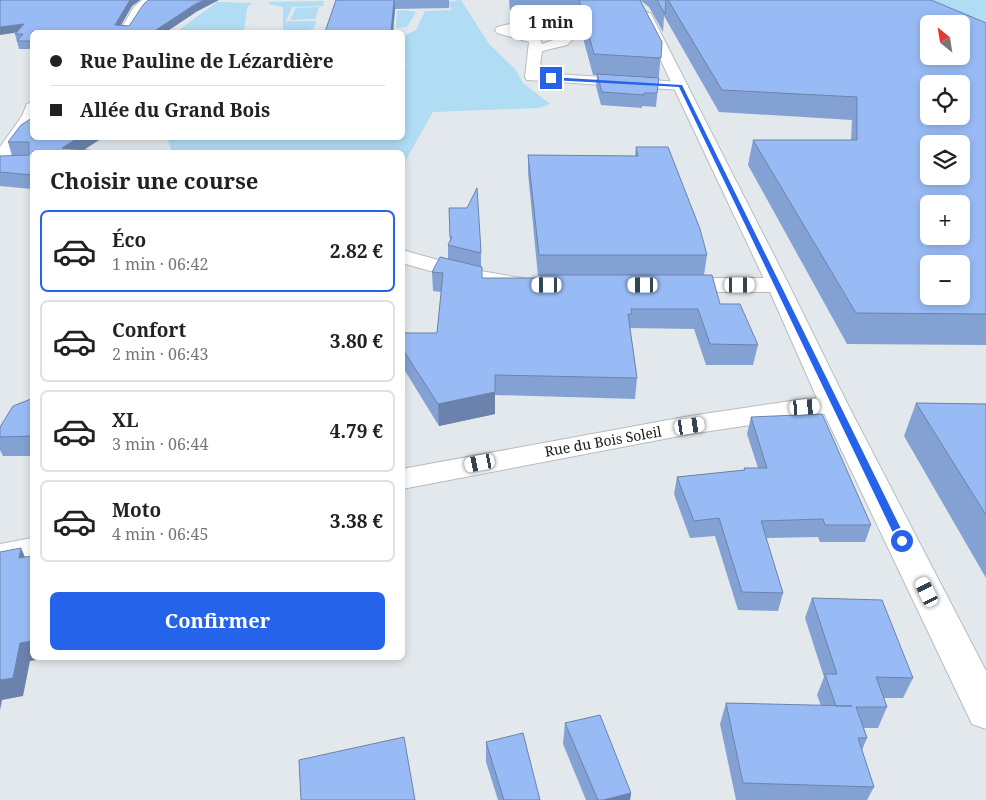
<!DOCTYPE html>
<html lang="fr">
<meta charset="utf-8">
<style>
:root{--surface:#fff;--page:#f2f2f2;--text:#222;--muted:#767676;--line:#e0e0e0;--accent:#2563eb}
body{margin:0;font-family:"Noto Serif",serif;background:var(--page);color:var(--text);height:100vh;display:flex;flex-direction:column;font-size:19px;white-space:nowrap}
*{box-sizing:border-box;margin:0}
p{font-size:16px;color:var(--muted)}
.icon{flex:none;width:28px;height:28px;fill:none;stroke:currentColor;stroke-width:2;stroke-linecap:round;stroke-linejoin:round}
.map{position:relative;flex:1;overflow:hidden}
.panel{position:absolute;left:30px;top:150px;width:375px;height:510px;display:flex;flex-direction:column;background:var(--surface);border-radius:8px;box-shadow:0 2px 8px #0003}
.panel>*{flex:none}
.banner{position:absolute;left:30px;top:30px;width:375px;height:110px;border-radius:8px;box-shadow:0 2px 8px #0003;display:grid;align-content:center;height:110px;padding:0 20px;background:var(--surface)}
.needle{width:32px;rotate:330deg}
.tools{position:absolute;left:920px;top:15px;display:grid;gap:10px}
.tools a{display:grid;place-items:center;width:50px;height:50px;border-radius:8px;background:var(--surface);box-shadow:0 2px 8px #0003;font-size:25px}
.end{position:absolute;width:22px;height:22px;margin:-11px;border:6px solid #2563eb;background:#fff;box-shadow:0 0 0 2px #fff}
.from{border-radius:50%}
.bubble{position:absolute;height:35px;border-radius:8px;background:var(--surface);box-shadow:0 2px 8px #0003;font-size:16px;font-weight:700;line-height:35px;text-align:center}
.car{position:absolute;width:15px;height:30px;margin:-15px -8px;border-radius:6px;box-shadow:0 0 4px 1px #0007;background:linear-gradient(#fff 24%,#345 0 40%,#fff 0 76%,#345 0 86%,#fff 0)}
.banner b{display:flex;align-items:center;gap:18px;height:48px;font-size:19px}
.banner b+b{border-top:1px solid var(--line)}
.banner i{width:12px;height:12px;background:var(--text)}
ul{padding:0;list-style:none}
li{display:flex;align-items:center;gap:15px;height:82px;margin:0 10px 8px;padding:0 10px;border:2px solid var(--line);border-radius:8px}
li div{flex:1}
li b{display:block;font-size:19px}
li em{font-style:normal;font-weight:700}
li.selected{border-color:var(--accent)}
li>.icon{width:45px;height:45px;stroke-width:1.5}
h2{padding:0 20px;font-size:22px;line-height:60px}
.cta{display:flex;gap:10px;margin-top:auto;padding:10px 20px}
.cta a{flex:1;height:58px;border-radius:8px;background:var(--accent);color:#fff;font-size:20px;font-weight:700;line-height:58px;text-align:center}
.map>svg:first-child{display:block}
</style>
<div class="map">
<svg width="986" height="800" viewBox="0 0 986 800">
<rect width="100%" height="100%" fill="#e2e8ec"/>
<!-- green -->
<path fill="#b0dcf4" d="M 461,0 L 489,44 L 516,70 L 523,83 L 550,104 L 539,108 L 433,112 L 403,165 L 402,152 L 172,152 L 167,138 L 402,138 L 403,67 L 406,66 L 406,64 L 403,64 L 403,36 L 416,30 L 425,11 L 452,10 L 449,5 L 431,5 Z
M 894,0 L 986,0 L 986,45 L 961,24 Z
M 324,1 L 323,6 L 292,7 L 286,21 L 317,21 L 313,29 L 297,32 L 278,32 L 283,32 L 283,7 L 268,4 L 270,2 Z
M 217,2 L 252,3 L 247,8 L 244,32 L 176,32 Z
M 319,7 L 315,19 L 290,20 L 296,8 Z
M 404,10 L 416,12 L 407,27 L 396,28 L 397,11 Z"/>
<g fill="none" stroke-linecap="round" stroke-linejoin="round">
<!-- minor casing -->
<g stroke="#b6bdc0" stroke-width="2">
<path id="minor" d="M 142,0 L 154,0 L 143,11 L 131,32 L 119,32 L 134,7 Z
M 531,19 L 558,20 L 560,27 L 576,36 L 567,45 L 542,51 L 539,73 L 681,82 L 686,83 L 688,86 L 686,89 L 681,90 L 527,80 L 525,77 L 529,42 L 497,33 L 495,30 L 497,27 ZM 531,27 L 548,27 L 550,32 L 562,37 L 542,44 L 539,37 L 515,30 Z
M 32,102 L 32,124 L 6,163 L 0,164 L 0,147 L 22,116 L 27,104 Z
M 402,250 L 475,270 L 533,280 L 536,285 L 533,290 L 525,292 L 473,283 L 402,263 Z
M 677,278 L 778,278 L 786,280 L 789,285 L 786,290 L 778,292 L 677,292 L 669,290 L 666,285 L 669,280 Z
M 834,397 L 844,399 L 848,405 L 844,411 L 690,434 L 402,489 L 402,469 L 690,416 L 805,399 Z
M 32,538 L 32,562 L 0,570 L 0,544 Z"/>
</g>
<!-- secondary casing -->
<g stroke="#b6bdc0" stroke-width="2">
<path id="secondary" d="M 645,11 L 651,14 L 789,285 L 848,405 L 986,671 L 986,729 L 972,724 L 820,405 L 767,285 L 639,14 Z"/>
</g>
<!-- minor -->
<use href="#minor" fill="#fff" fill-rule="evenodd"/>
<!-- secondary -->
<use href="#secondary" fill="#fff" fill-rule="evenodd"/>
</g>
<!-- wall -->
<path fill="#84a1d3" d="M 0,0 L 140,0 L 132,6 L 121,25 L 129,26 L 196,12 L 166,32 L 32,32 L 32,49 L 19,49 L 15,34 L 16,33 Z
M 336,0 L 449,0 L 449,8 L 395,9 L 393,32 L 325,32 Z
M 509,0 L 640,0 L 662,42 L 656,107 L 642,106 L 642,108 L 601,105 L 596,86 L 597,75 L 593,75 L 576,12 L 510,12 Z
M 640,0 L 931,0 L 986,23 L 986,345 L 847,344 L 748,165 L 753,140 L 851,140 L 852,120 L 719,112 L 664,16 L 663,32 L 649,7 Z
M 32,138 L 102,138 L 84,150 L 98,151 L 98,152 L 32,152 L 32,189 L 0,186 L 0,156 L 12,156 L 8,142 Z
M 636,147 L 707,255 L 704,275 L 720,304 L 758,345 L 753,365 L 706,365 L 694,329 L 630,328 L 637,378 L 635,399 L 495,395 L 495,414 L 439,426 L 402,366 L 402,333 L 437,333 L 441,292 L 433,291 L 432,272 L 448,259 L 448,245 L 450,240 L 449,208 L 481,253 L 481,267 L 482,278 L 541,278 L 541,276 L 538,276 L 528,173 L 528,155 L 635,156 Z
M 32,397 L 32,456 L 3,456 L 0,450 L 0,427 Z
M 916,403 L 986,404 L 986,578 L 904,436 Z
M 751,417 L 871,525 L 865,542 L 820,542 L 818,537 L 766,538 L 783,593 L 778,611 L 738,610 L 715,536 L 690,538 L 674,494 L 677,477 L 744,470 L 744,468 L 758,468 L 747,434 Z
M 812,598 L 913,678 L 903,698 L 884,698 L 887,707 L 878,728 L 864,728 L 867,738 L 862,750 L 874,787 L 867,800 L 736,800 L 720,724 L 726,703 L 821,706 L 817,695 L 824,677 L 805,618 Z
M 565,723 L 631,793 L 630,800 L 586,800 L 563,744 Z
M 486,742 L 540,800 L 498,800 L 486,762 Z"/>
<!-- shaded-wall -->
<path fill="#6b83ac" d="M 130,0 L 140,0 L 132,6 L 117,32 L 115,25 Z
M 204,0 L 219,0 L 196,12 L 166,32 L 153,32 L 194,5 Z
M 394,0 L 395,9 L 393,32 L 391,32 Z
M 24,24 L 27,31 L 0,35 L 0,27 Z
M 78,138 L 102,138 L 80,152 L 62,148 Z
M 495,392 L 495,414 L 439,426 L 438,404 Z
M 21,548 L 29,566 L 19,558 Z
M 32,641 L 32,658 L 50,658 L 30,661 L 23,696 L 2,700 L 0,710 L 0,680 L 20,643 Z
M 631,793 L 630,800 L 603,800 Z"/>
<!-- building -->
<path fill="#99bbf5" stroke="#6b83ac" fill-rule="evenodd" d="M 0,0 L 130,0 L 115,25 L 129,26 L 143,5 L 148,0 L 204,0 L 194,5 L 153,32 L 32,32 L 32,41 L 17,41 L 23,34 L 15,34 L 24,24 L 0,27 Z
M 336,0 L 394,0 L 391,32 L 325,32 Z
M 579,0 L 640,0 L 662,42 L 661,58 L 594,54 Z
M 657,0 L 666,0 L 665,14 Z
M 668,0 L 931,0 L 986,23 L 986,314 L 856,313 L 753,140 L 857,140 L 857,97 L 722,90 ZM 929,24 L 961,24 L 961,56 L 929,56 ZM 929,84 L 961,84 L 961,116 L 929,116 ZM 929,144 L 961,144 L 961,176 L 929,176 ZM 929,204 L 961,204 L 961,236 L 929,236 ZM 929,264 L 961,264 L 961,296 L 929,296 Z
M 597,74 L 659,78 L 657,93 L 644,93 L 644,95 L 602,92 Z
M 32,118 L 32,138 L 78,138 L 62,148 L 98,151 L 95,152 L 32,152 L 32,175 L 0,172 L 0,156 L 29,155 L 29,142 L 8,142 L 21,125 Z
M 636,147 L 668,147 L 700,229 L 707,255 L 539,255 L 528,155 L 638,156 Z
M 477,188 L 480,235 L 481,253 L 448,245 L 452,237 L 450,237 L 449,208 L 467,208 Z
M 440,257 L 482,267 L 482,278 L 541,278 L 541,275 L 712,275 L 720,304 L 740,304 L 758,345 L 710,344 L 698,309 L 631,309 L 632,314 L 628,314 L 637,378 L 495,375 L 495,392 L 438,404 L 402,348 L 402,333 L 437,333 L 443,273 L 432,272 Z
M 32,397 L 32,436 L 0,437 L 0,427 L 13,406 L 31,399 Z
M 916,403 L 986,404 L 986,515 Z
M 822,414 L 871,525 L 825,525 L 823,519 L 761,521 L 783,593 L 742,592 L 719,518 L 694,521 L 677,477 L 745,470 L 744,468 L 767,468 L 751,417 Z
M 21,548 L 19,558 L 32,556 L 32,641 L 20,643 L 13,678 L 0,680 L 0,552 Z
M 812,598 L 882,600 L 913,678 L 876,677 L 887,707 L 856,707 L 867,738 L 858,738 L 874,787 L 743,783 L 726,703 L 852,706 L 836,706 L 825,674 L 837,674 Z
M 600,715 L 631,793 L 603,800 L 598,800 L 565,723 Z
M 523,733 L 540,800 L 504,800 L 486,742 Z
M 404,737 L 415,800 L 301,800 L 299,760 Z"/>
<!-- route -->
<path fill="#2563eb" d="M 550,77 L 682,85 L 907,541 L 905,544 L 902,545 L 897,541 L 679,87 L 551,80 Z"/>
<g text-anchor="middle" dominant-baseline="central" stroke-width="4.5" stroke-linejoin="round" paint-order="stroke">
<!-- street labels -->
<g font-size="14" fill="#151819" stroke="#fff">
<text transform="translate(603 441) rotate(-10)">Rue du Bois Soleil</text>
</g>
</g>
</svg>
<div class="tools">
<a><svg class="needle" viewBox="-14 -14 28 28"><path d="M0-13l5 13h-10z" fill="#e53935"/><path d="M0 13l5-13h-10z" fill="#767676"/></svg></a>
<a><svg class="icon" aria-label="locate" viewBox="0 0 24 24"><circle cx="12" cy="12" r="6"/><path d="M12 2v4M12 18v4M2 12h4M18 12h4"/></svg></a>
<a><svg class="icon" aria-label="layers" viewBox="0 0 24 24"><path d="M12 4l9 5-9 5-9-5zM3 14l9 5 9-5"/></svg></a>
<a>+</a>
<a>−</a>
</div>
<i class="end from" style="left:902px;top:541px"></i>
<i class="end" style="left:551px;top:78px"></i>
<div class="bubble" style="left:510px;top:5px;width:82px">1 min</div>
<i class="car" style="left:547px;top:285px;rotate:270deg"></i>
<i class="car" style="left:643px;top:285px;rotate:270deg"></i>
<i class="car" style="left:740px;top:285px;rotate:90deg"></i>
<i class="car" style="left:805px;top:407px;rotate:86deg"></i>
<i class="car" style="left:690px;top:426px;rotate:81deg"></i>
<i class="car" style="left:480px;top:463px;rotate:259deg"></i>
<i class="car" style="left:927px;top:592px;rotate:334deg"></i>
<div class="banner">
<b><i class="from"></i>Rue Pauline de Lézardière</b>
<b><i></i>Allée du Grand Bois</b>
</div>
<section class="panel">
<h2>Choisir une course</h2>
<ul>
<li class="selected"><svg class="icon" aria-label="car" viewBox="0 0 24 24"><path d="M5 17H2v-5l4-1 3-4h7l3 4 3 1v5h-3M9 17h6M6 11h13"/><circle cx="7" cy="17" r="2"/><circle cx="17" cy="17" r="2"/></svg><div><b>Éco</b><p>1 min · 06:42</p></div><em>2.82 €</em></li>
<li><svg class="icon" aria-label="car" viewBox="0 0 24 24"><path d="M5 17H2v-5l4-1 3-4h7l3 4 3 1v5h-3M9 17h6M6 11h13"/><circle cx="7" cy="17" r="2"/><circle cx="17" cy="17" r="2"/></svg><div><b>Confort</b><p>2 min · 06:43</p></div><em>3.80 €</em></li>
<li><svg class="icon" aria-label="car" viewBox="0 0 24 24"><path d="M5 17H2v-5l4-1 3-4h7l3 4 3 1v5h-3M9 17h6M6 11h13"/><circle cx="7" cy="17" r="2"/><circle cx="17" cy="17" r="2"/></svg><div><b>XL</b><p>3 min · 06:44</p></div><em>4.79 €</em></li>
<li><svg class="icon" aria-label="car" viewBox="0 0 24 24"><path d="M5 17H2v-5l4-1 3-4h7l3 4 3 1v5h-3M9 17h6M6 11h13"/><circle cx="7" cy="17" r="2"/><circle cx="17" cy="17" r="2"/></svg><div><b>Moto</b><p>4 min · 06:45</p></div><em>3.38 €</em></li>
</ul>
<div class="cta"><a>Confirmer</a></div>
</section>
</div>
